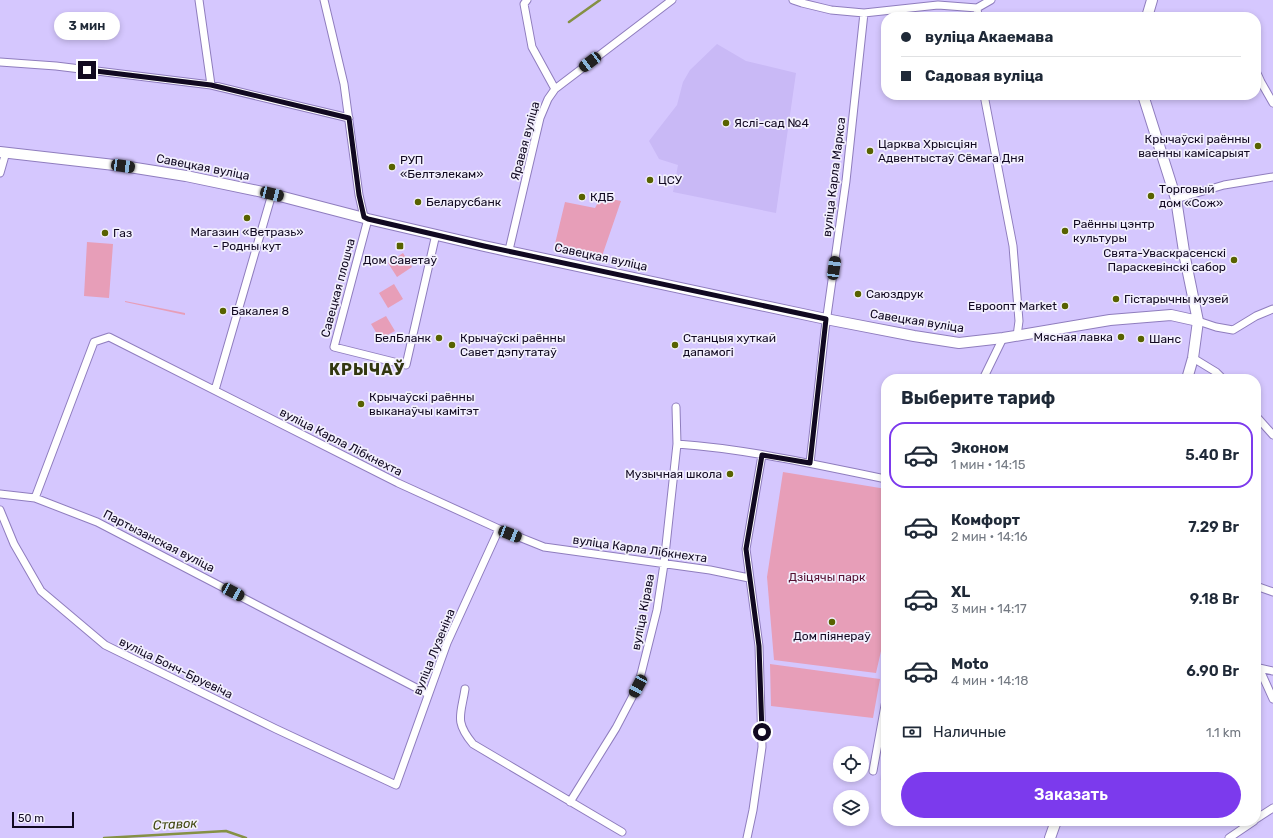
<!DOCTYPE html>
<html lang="ru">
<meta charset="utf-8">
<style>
:root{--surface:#fff;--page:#f6f6f7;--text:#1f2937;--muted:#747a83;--line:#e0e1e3;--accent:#7c3aed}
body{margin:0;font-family:Rubik,sans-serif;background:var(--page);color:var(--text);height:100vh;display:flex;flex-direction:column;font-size:15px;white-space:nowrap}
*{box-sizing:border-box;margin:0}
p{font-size:13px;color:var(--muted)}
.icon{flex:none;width:22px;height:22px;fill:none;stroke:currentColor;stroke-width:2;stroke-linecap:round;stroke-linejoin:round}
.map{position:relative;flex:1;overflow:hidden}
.side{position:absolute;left:881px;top:374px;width:380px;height:452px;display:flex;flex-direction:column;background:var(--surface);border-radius:16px;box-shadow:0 2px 6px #0003}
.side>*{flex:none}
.guide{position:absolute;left:881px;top:12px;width:380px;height:88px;border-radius:16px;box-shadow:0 2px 6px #0003;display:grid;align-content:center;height:88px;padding:0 20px;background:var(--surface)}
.tools{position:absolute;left:833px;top:746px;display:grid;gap:8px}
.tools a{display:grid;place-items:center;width:36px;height:36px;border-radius:50%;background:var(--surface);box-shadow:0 2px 6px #0003;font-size:20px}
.scale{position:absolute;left:12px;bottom:10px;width:62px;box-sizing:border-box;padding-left:4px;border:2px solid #110921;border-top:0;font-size:11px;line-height:14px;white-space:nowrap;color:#110921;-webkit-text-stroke:3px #f2effd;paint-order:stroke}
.end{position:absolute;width:18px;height:18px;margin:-9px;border:5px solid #110921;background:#fff;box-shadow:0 0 0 2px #fff}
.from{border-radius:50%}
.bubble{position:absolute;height:28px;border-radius:14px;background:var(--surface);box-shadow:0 2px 6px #0003;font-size:13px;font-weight:600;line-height:28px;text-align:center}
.car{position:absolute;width:12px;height:24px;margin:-12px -6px;border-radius:5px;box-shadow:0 0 3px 1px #0007;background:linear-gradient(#222 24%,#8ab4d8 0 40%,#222 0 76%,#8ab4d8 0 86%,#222 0)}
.guide b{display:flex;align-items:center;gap:14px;height:38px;font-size:15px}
.guide b+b{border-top:1px solid var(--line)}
.guide i{width:10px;height:10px;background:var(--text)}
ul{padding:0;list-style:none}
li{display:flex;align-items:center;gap:12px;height:66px;margin:0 8px 6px;padding:0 12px;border:2px solid transparent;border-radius:16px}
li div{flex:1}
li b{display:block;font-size:15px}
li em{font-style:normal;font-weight:600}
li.on{border-color:var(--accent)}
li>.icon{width:36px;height:36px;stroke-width:1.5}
h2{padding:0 20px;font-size:18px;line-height:48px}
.pay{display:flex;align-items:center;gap:10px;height:44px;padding:0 20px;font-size:15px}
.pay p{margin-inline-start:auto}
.action{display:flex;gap:8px;margin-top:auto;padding:8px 20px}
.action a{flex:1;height:46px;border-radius:24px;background:var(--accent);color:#fff;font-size:16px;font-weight:600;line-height:46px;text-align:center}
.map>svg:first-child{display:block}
</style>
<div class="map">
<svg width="1273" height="838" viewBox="0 0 1273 838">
<rect width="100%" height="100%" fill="#d5c7fe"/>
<!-- built -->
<path fill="#c9b9f6" d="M 717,44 L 746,61 L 796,73 L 776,213 L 673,192 L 678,165 L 659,159 L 649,141 L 677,105 L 683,82 L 690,70 Z
M 886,740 L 886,781 L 880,780 Z"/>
<!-- green -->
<path fill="#e79eb8" d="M 601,197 L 621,201 L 601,259 L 554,248 L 565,202 L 595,208 Z
M 87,242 L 113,244 L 109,298 L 84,296 Z
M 403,253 L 412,267 L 397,277 L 388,263 Z
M 394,284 L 403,299 L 388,308 L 379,293 Z
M 125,301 L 185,313 L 185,315 L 125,302 Z
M 386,316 L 395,331 L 380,339 L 371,324 Z
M 783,472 L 886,489 L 886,629 L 876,673 L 774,660 L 767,577 Z
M 770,664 L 880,679 L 873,718 L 771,706 Z"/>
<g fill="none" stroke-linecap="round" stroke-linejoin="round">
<!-- stream -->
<path stroke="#859044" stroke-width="2.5" d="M 569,22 L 600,0
M 104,838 L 226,831 L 246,838"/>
<!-- street casing -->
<g stroke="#8f7dbe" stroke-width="9">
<path id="street" d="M 199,0 L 211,85
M 324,0 L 344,84 L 359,195 L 364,217
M 527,0 L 524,4 L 532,47 L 555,89
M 793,0 L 802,3 L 831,10 L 864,13 L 938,5 L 977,8 L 991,0
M 977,8 L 978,17
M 0,62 L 56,66 L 211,85 L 349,118
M 1256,71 L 1261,82 L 1273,103
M 984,95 L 1013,246 L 1019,321 L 1017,336
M 0,173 L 6,152
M 1176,199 L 1224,185 L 1273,177
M 368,219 L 334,347 L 406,365 L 436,234
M 509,250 L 540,118 L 548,99 L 555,89 L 672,0
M 1198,321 L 1216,327 L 1233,330 L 1256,316 L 1273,309
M 1193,358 L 1216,372 L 1223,379
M 983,379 L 1003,338
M 215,390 L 272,194
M 1256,416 L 1273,435
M 677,444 C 748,449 817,465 886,479
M 810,463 L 825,330 L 846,181 L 864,13
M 0,494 L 35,498 L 97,522 L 428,694
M 35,498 L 94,342 L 109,337 L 398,483 L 499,529 L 544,547 L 710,570 L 749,578
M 0,510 L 14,544 L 41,591 L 105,645 L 276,729 L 396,785 L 447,643 L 499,529
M 1256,586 L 1273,592
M 1273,671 L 1259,668 L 1273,699
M 465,689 C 461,715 454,721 473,744 L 622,832
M 873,771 L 886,700
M 570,802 L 616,728 L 638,686 L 657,610 L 664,564 L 677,444 L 676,407
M 1256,819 L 1273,808
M 747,838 L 753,810 L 762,747 L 759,646 L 746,549 L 762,455
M 1229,838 L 1254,821"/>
</g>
<!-- secondary casing -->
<g stroke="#8f7dbe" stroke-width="12">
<path id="secondary" d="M 1147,17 L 1152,0
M 1143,95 L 1176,199 L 1185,258 L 1198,321 L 1193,358 L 1187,379
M 0,152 L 123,166 L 186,176 L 272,194 L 368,219 L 484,246 L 826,319 L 914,336 L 959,343 L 1003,338 L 1110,320 L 1171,315 L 1198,321
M 1050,838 L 1056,821"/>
</g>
<!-- street -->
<use href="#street" stroke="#fff" stroke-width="7"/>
<!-- secondary -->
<use href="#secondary" stroke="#fff" stroke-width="10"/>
</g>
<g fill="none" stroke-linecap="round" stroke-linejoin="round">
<!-- route -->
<path stroke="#110921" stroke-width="5" d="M 87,70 L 211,85 L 349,118 L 359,195 L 364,217 L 368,219 L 484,246 L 826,319 L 810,463 L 762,455 L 746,549 L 759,646 L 762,732"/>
</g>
<!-- markers -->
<g fill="#586200" stroke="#f2effd" stroke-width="1.5">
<circle cx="726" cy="123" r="4"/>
<circle cx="1258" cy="146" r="4"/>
<circle cx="870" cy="151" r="4"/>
<circle cx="392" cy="167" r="4"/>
<circle cx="650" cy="180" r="4"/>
<circle cx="1151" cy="196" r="4"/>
<circle cx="582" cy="197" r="4"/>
<circle cx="418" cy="202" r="4"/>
<circle cx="247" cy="218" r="4"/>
<circle cx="1065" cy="231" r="4"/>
<circle cx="105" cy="233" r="4"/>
<rect x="396" y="242" width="8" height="8" rx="2"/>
<circle cx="1234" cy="260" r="4"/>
<circle cx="858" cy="294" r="4"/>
<circle cx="1116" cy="299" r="4"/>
<circle cx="1065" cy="306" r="4"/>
<circle cx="223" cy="311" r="4"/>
<circle cx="1121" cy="337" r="4"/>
<circle cx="439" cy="338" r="4"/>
<circle cx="1141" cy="339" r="4"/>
<circle cx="452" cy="345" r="4"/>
<circle cx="675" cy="345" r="4"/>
<circle cx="361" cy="404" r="4"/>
<circle cx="730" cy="474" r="4"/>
<circle cx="832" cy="622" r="4"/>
</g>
<g text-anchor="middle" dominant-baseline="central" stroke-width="3.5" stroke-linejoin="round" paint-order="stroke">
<!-- poi labels -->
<g font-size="12" fill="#110921" stroke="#f2effd" text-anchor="start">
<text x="734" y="123">Яслі-сад №4</text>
<text x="1250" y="139" text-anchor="end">Крычаўскі раённы<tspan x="1250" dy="14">ваенны камісарыят</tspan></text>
<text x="878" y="144">Царква Хрысціян<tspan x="878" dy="14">Адвентыстаў Сёмага Дня</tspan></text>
<text x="400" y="160">РУП<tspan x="400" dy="14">«Белтэлекам»</tspan></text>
<text x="658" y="180">ЦСУ</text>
<text x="1159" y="189">Торговый<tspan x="1159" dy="14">дом «Сож»</tspan></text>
<text x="590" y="197">КДБ</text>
<text x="426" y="202">Беларусбанк</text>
<text x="1073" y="224">Раённы цэнтр<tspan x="1073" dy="14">культуры</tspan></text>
<text x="247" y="232" text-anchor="middle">Магазин «Ветразь»<tspan x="247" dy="14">- Родны кут</tspan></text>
<text x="113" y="233">Газ</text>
<text x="1226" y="253" text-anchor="end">Свята-Уваскрасенскі<tspan x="1226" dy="14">Параскевінскі сабор</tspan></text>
<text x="400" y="260" text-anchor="middle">Дом Саветаў</text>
<text x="866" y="294">Саюздрук</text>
<text x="1124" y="299">Гістарычны музей</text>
<text x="1057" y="306" text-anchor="end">Евроопт Market</text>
<text x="231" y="311">Бакалея 8</text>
<text x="1113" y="337" text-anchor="end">Мясная лавка</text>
<text x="431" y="338" text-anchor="end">БелБланк</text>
<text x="460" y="338">Крычаўскі раённы<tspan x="460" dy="14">Савет дэпутатаў</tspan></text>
<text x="683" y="338">Станцыя хуткай<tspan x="683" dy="14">дапамогі</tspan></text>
<text x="1149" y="339">Шанс</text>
<text x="369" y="397">Крычаўскі раённы<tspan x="369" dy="14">выканаўчы камітэт</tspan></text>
<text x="722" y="474" text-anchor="end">Музычная школа</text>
<text x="832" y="636" text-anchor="middle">Дом піянераў</text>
</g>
<!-- street labels -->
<g font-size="12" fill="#110921" stroke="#f2effd">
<text transform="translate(525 141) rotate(-75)">Яравая вуліца</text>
<text transform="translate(203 167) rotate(11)">Савецкая вуліца</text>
<text transform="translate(834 177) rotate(-83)">вуліца Карла Маркса</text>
<text transform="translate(601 257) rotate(12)">Савецкая вуліца</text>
<text transform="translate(338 288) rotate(-75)">Савецкая плошча</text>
<text transform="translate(917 321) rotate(9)">Савецкая вуліца</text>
<text transform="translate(341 442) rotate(27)">вуліца Карла Лібкнехта</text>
<text transform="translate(159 541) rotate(27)">Партызанская вуліца</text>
<text transform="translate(640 549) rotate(8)">вуліца Карла Лібкнехта</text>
<text transform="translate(643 612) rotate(-79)">вуліца Кірава</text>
<text transform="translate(434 652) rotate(-68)">вуліца Лузеніна</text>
<text transform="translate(176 668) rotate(26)">вуліца Бонч-Бруевіча</text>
</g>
<!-- park labels -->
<g font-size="12" fill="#540f30" stroke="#f2effd">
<text x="827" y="577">Дзіцячы парк</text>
</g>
<!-- water labels -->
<g font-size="13" font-style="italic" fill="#40470d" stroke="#f2effd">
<text transform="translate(175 824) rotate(-3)">Ставок</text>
</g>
<!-- district labels -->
<g font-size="16" font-weight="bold" letter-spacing="1" fill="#32370f" stroke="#f2effd">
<text x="367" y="369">КРЫЧАЎ</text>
</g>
</g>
</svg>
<div class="tools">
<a><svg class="icon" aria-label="locate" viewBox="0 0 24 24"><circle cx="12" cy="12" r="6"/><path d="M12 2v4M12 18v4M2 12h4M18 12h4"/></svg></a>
<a><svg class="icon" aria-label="layers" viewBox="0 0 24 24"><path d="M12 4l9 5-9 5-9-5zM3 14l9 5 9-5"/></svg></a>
</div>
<div class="scale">50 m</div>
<i class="end from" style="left:762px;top:732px"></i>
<i class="end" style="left:87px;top:70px"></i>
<div class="bubble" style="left:54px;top:12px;width:66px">3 мин</div>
<i class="car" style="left:590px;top:62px;rotate:233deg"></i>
<i class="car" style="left:123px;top:166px;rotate:98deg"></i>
<i class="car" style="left:272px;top:194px;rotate:104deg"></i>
<i class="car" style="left:834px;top:268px;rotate:8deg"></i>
<i class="car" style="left:510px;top:534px;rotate:111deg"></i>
<i class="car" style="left:233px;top:592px;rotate:118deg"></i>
<i class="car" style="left:638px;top:686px;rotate:208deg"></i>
<div class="guide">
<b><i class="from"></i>вуліца Акаемава</b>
<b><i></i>Садовая вуліца</b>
</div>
<section class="side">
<h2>Выберите тариф</h2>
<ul>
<li class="on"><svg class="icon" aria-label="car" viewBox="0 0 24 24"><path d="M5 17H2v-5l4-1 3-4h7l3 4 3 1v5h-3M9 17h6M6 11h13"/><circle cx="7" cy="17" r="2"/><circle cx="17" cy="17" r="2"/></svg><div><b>Эконом</b><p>1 мин · 14:15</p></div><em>5.40 Br</em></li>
<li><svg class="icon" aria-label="car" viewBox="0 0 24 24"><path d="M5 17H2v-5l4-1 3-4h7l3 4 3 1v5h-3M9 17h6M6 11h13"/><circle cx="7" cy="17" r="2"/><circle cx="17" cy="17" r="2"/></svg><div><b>Комфорт</b><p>2 мин · 14:16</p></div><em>7.29 Br</em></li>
<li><svg class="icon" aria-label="car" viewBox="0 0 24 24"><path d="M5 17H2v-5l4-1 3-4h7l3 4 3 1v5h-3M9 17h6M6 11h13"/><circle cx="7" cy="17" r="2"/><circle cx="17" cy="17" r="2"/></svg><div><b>XL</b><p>3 мин · 14:17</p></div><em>9.18 Br</em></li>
<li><svg class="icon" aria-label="car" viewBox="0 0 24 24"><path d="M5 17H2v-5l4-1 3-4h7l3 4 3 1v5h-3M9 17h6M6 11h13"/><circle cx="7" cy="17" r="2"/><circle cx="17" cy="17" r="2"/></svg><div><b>Moto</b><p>4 мин · 14:18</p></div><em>6.90 Br</em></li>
</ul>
<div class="pay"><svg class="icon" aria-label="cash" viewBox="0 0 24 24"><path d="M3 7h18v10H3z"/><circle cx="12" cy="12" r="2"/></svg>Наличные<p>1.1 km</p></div>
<div class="action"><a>Заказать</a></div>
</section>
</div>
